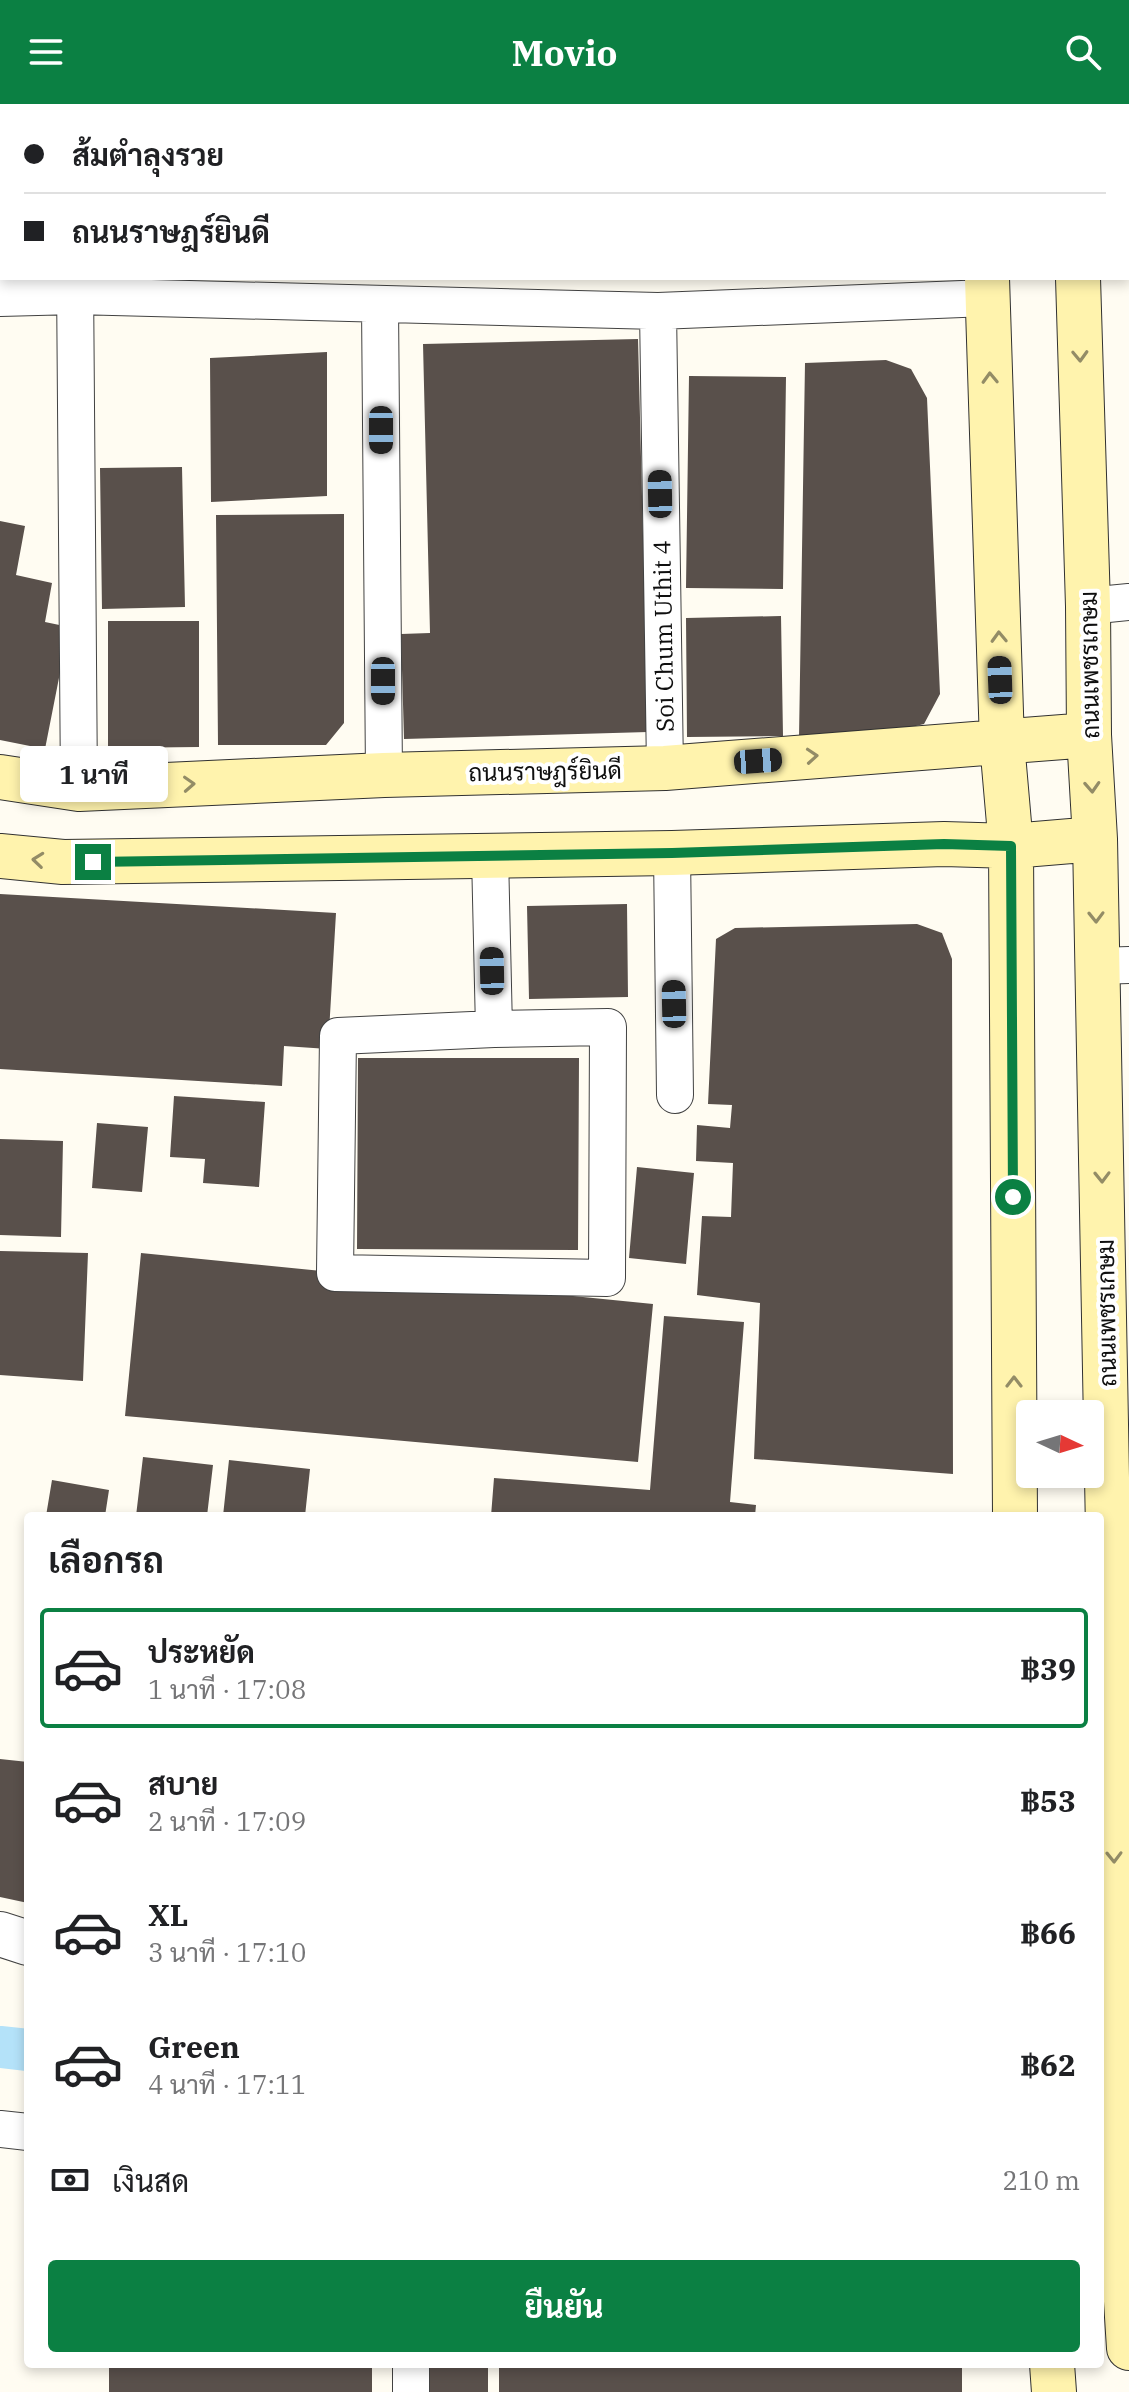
<!DOCTYPE html>
<html lang="th">
<meta charset="utf-8">
<style>
:root{--surface:#fff;--page:#f2f2f2;--text:#202124;--muted:#757577;--line:#e0e0e0;--accent:#0b8043}
body{margin:0;font-family:"IBM Plex Serif",Sarabun,serif;background:var(--page);color:var(--text);height:100vh;display:flex;flex-direction:column;font-size:30px;white-space:nowrap}
*{box-sizing:border-box;margin:0}
p{font-size:26px;color:var(--muted)}
.icon{flex:none;width:44px;height:44px;fill:none;stroke:currentColor;stroke-width:2;stroke-linecap:round;stroke-linejoin:round}
.map{position:relative;flex:1;overflow:hidden}
.panel{position:absolute;left:24px;top:1408px;width:1080px;height:856px;display:flex;flex-direction:column;background:var(--surface);border-radius:8px;box-shadow:0 4px 12px #0003}
.panel>*{flex:none}
.guide{position:absolute;left:0px;top:0px;width:1130px;height:176px;box-shadow:0 4px 12px #0003;display:grid;align-content:center;height:176px;padding:0 24px;background:var(--surface)}
.needle{width:52px;rotate:94deg}
.tools{position:absolute;left:1016px;top:1296px;display:grid;gap:16px}
.tools a{display:grid;place-items:center;width:88px;height:88px;border-radius:8px;background:var(--surface);box-shadow:0 4px 12px #0003;font-size:40px}
.end{position:absolute;width:36px;height:36px;margin:-18px;border:10px solid #0b8043;background:#fff;box-shadow:0 0 0 4px #fff}
.from{border-radius:50%}
.bubble{position:absolute;height:56px;border-radius:8px;background:var(--surface);box-shadow:0 4px 12px #0003;font-size:26px;font-weight:700;line-height:56px;text-align:center}
.car{position:absolute;width:24px;height:48px;margin:-24px -12px;border-radius:10px;box-shadow:0 0 6px 2px #0007;background:linear-gradient(#222 24%,#8ab4d8 0 40%,#222 0 76%,#8ab4d8 0 86%,#222 0)}
.guide b{display:flex;align-items:center;gap:28px;height:76px;font-size:30px}
.guide b+b{border-top:2px solid var(--line)}
.guide i{width:20px;height:20px;background:var(--text)}
ul{padding:0;list-style:none}
li{display:flex;align-items:center;gap:24px;height:120px;margin:0 16px 12px;padding:0 8px;border:4px solid transparent;border-radius:8px}
li div{flex:1}
li b{display:block;font-size:30px}
li em{font-style:normal;font-weight:700}
li.active{border-color:var(--accent)}
li>.icon{width:72px;height:72px;stroke-width:1.5}
h2{padding:0 24px;font-size:36px;line-height:96px}
.pay{display:flex;align-items:center;gap:20px;height:88px;padding:0 24px;font-size:30px}
.pay p{margin-inline-start:auto}
.cta{display:flex;gap:16px;margin-top:auto;padding:16px 24px}
.cta a{flex:1;height:92px;border-radius:8px;background:var(--accent);color:#fff;font-size:32px;font-weight:700;line-height:92px;text-align:center}
header{display:flex;justify-content:space-between;align-items:center;height:104px;padding:0 24px;background:var(--accent);color:#fff;font-size:36px;font-weight:700}
.map>svg:first-child{display:block}
</style>
<header><svg class="icon" aria-label="menu" viewBox="0 0 24 24"><path d="M4 6h16M4 12h16M4 18h16"/></svg>Movio<svg class="icon" aria-label="search" viewBox="0 0 24 24"><circle cx="10" cy="10" r="6"/><path d="M15 15l6 6"/></svg></header>
<div class="map">
<svg width="1129" height="2288" viewBox="0 0 1129 2288">
<rect width="100%" height="100%" fill="#fffcf2"/>
<g fill="none" stroke-linecap="round" stroke-linejoin="round">
<!-- canal -->
<path stroke="#b4e2f9" stroke-width="42" d="M 0,1943 L 28,1946"/>
</g>
<!-- building -->
<path fill="#59504b" d="M 638,235 L 648,628 L 404,635 L 401,530 L 430,529 L 423,240 Z
M 327,248 L 327,392 L 211,398 L 210,254 Z
M 886,256 L 911,265 L 927,294 L 940,590 L 924,620 L 887,629 L 799,634 L 805,259 Z
M 689,272 L 786,273 L 783,485 L 686,484 Z
M 182,363 L 185,503 L 102,505 L 100,364 Z
M 344,410 L 344,619 L 326,641 L 218,641 L 216,411 Z
M 0,417 L 25,422 L 16,471 L 52,479 L 45,518 L 69,523 L 45,645 L 0,636 Z
M 781,512 L 783,632 L 687,633 L 686,514 Z
M 108,517 L 199,517 L 199,643 L 108,644 Z
M 0,790 L 336,809 L 328,945 L 284,942 L 282,982 L 0,965 Z
M 627,800 L 628,893 L 529,895 L 527,802 Z
M 917,820 L 942,829 L 952,855 L 953,1370 L 754,1355 L 760,1199 L 697,1191 L 702,1112 L 731,1113 L 733,1059 L 696,1057 L 697,1021 L 730,1024 L 732,1001 L 708,1000 L 716,835 L 735,824 Z
M 358,954 L 579,954 L 578,1146 L 357,1145 Z
M 174,992 L 265,998 L 259,1083 L 203,1079 L 205,1055 L 170,1053 Z
M 97,1019 L 148,1023 L 142,1088 L 92,1084 Z
M 0,1035 L 63,1037 L 61,1133 L 0,1131 Z
M 637,1063 L 694,1069 L 686,1160 L 629,1154 Z
M 0,1147 L 88,1149 L 83,1277 L 0,1271 Z
M 141,1149 L 653,1200 L 638,1358 L 125,1312 Z
M 664,1212 L 744,1218 L 730,1398 L 756,1401 L 755,1412 L 491,1412 L 494,1374 L 650,1386 Z
M 143,1353 L 213,1361 L 207,1412 L 136,1412 Z
M 229,1356 L 310,1365 L 305,1412 L 223,1412 Z
M 52,1376 L 109,1386 L 105,1412 L 46,1412 Z
M 0,1655 L 28,1658 L 28,1799 L 0,1793 Z
M 109,2260 L 372,2260 L 372,2288 L 109,2288 Z
M 426,2260 L 488,2260 L 488,2288 L 426,2288 Z
M 499,2260 L 962,2260 L 962,2288 L 499,2288 Z"/>
<g fill="none" stroke-linecap="round" stroke-linejoin="round">
<!-- minor casing -->
<g stroke="#424242" stroke-width="38">
<path id="minor" d="M 70,0 L 70,2
M 75,174 L 79,685
M 0,194 L 75,192 L 658,207 L 987,194
M 380,201 L 384,671
M 658,207 L 665,664
M 1088,502 L 1129,498
M 672,749 L 675,991
M 490,751 L 494,925
M 1097,862 L 1129,861
M 608,923 L 607,1174 L 335,1169 L 338,932 L 494,925 Z
M 0,2025 L 28,2028
M 411,2260 L 411,2288"/>
</g>
<!-- tertiary casing -->
<g stroke="#424242" stroke-width="46">
<path id="tertiary" d="M 0,1830 L 28,1839"/>
</g>
<!-- secondary casing -->
<g stroke="#313131" stroke-width="46">
<path id="secondary" d="M 982,0 L 982,2
M 1072,0 L 1073,2
M 987,174 L 1002,639 L 1011,742 L 1015,1412
M 1078,174 L 1088,502 L 1089,631 L 1095,735 L 1121,2118 L 1129,2244
M 0,673 L 79,685 L 384,671 L 665,664 L 1089,631
M 0,752 L 63,758 L 672,749 L 944,740 L 1011,742 L 1095,735
M 1052,2260 L 1054,2288"/>
</g>
<!-- minor -->
<use href="#minor" stroke="#fff" stroke-width="36"/>
<!-- tertiary -->
<use href="#tertiary" stroke="#fff" stroke-width="44"/>
<!-- secondary -->
<use href="#secondary" stroke="#fff3ad" stroke-width="44"/>
</g>
<!-- one-way arrows -->
<defs><path id="oneway-chevron" d="M-2-3.5L2.5 0L-2 3.5" fill="none" stroke-width="1.6" stroke-linecap="round" stroke-linejoin="round" transform="scale(2)"/></defs>
<g stroke="#938c66">
<use href="#oneway-chevron" transform="translate(1080 252) rotate(88)"/>
<use href="#oneway-chevron" transform="translate(990 274) rotate(-92)"/>
<use href="#oneway-chevron" transform="translate(999 533) rotate(-92)"/>
<use href="#oneway-chevron" transform="translate(812 652) rotate(-4)"/>
<use href="#oneway-chevron" transform="translate(189 680) rotate(-3)"/>
<use href="#oneway-chevron" transform="translate(1092 683) rotate(87)"/>
<use href="#oneway-chevron" transform="translate(38 756) rotate(-174)"/>
<use href="#oneway-chevron" transform="translate(1096 813) rotate(89)"/>
<use href="#oneway-chevron" transform="translate(1102 1073) rotate(89)"/>
<use href="#oneway-chevron" transform="translate(1014 1278) rotate(-90)"/>
<use href="#oneway-chevron" transform="translate(1114 1753) rotate(89)"/>
</g>
<g fill="none" stroke-linecap="round" stroke-linejoin="round">
<!-- route -->
<path stroke="#0b8043" stroke-width="10" d="M 93,758 L 672,749 L 944,740 L 1011,742 L 1013,1093"/>
</g>
<g text-anchor="middle" dominant-baseline="central" stroke-width="8" stroke-linejoin="round" paint-order="stroke">
<!-- street labels -->
<g font-size="24" fill="#0f0f0f" stroke="#fff">
<text transform="translate(663 532) rotate(-91)">Soi Chum Uthit 4</text>
<text transform="translate(1089 561) rotate(-91)">ถนนเพชรเกษม</text>
<text transform="translate(545 667) rotate(-1)">ถนนราษฎร์ยินดี</text>
<text transform="translate(1106 1209) rotate(-91)">ถนนเพชรเกษม</text>
</g>
</g>
</svg>
<div class="tools">
<a><svg class="needle" viewBox="-14 -14 28 28"><path d="M0-13l5 13h-10z" fill="#e53935"/><path d="M0 13l5-13h-10z" fill="#757577"/></svg></a>
</div>
<i class="end from" style="left:1013px;top:1093px"></i>
<i class="end" style="left:93px;top:758px"></i>
<div class="bubble" style="left:20px;top:642px;width:148px">1 นาที</div>
<i class="car" style="left:381px;top:326px;rotate:180deg"></i>
<i class="car" style="left:660px;top:390px;rotate:359deg"></i>
<i class="car" style="left:1000px;top:576px;rotate:358deg"></i>
<i class="car" style="left:383px;top:577px;rotate:180deg"></i>
<i class="car" style="left:758px;top:657px;rotate:86deg"></i>
<i class="car" style="left:492px;top:867px;rotate:359deg"></i>
<i class="car" style="left:674px;top:900px;rotate:359deg"></i>
<div class="guide">
<b><i class="from"></i>ส้มตำลุงรวย</b>
<b><i></i>ถนนราษฎร์ยินดี</b>
</div>
<section class="panel">
<h2>เลือกรถ</h2>
<ul>
<li class="active"><svg class="icon" aria-label="car" viewBox="0 0 24 24"><path d="M5 17H2v-5l4-1 3-4h7l3 4 3 1v5h-3M9 17h6M6 11h13"/><circle cx="7" cy="17" r="2"/><circle cx="17" cy="17" r="2"/></svg><div><b>ประหยัด</b><p>1 นาที · 17:08</p></div><em>฿39</em></li>
<li><svg class="icon" aria-label="car" viewBox="0 0 24 24"><path d="M5 17H2v-5l4-1 3-4h7l3 4 3 1v5h-3M9 17h6M6 11h13"/><circle cx="7" cy="17" r="2"/><circle cx="17" cy="17" r="2"/></svg><div><b>สบาย</b><p>2 นาที · 17:09</p></div><em>฿53</em></li>
<li><svg class="icon" aria-label="car" viewBox="0 0 24 24"><path d="M5 17H2v-5l4-1 3-4h7l3 4 3 1v5h-3M9 17h6M6 11h13"/><circle cx="7" cy="17" r="2"/><circle cx="17" cy="17" r="2"/></svg><div><b>XL</b><p>3 นาที · 17:10</p></div><em>฿66</em></li>
<li><svg class="icon" aria-label="car" viewBox="0 0 24 24"><path d="M5 17H2v-5l4-1 3-4h7l3 4 3 1v5h-3M9 17h6M6 11h13"/><circle cx="7" cy="17" r="2"/><circle cx="17" cy="17" r="2"/></svg><div><b>Green</b><p>4 นาที · 17:11</p></div><em>฿62</em></li>
</ul>
<div class="pay"><svg class="icon" aria-label="cash" viewBox="0 0 24 24"><path d="M3 7h18v10H3z"/><circle cx="12" cy="12" r="2"/></svg>เงินสด<p>210 m</p></div>
<div class="cta"><a>ยืนยัน</a></div>
</section>
</div>
